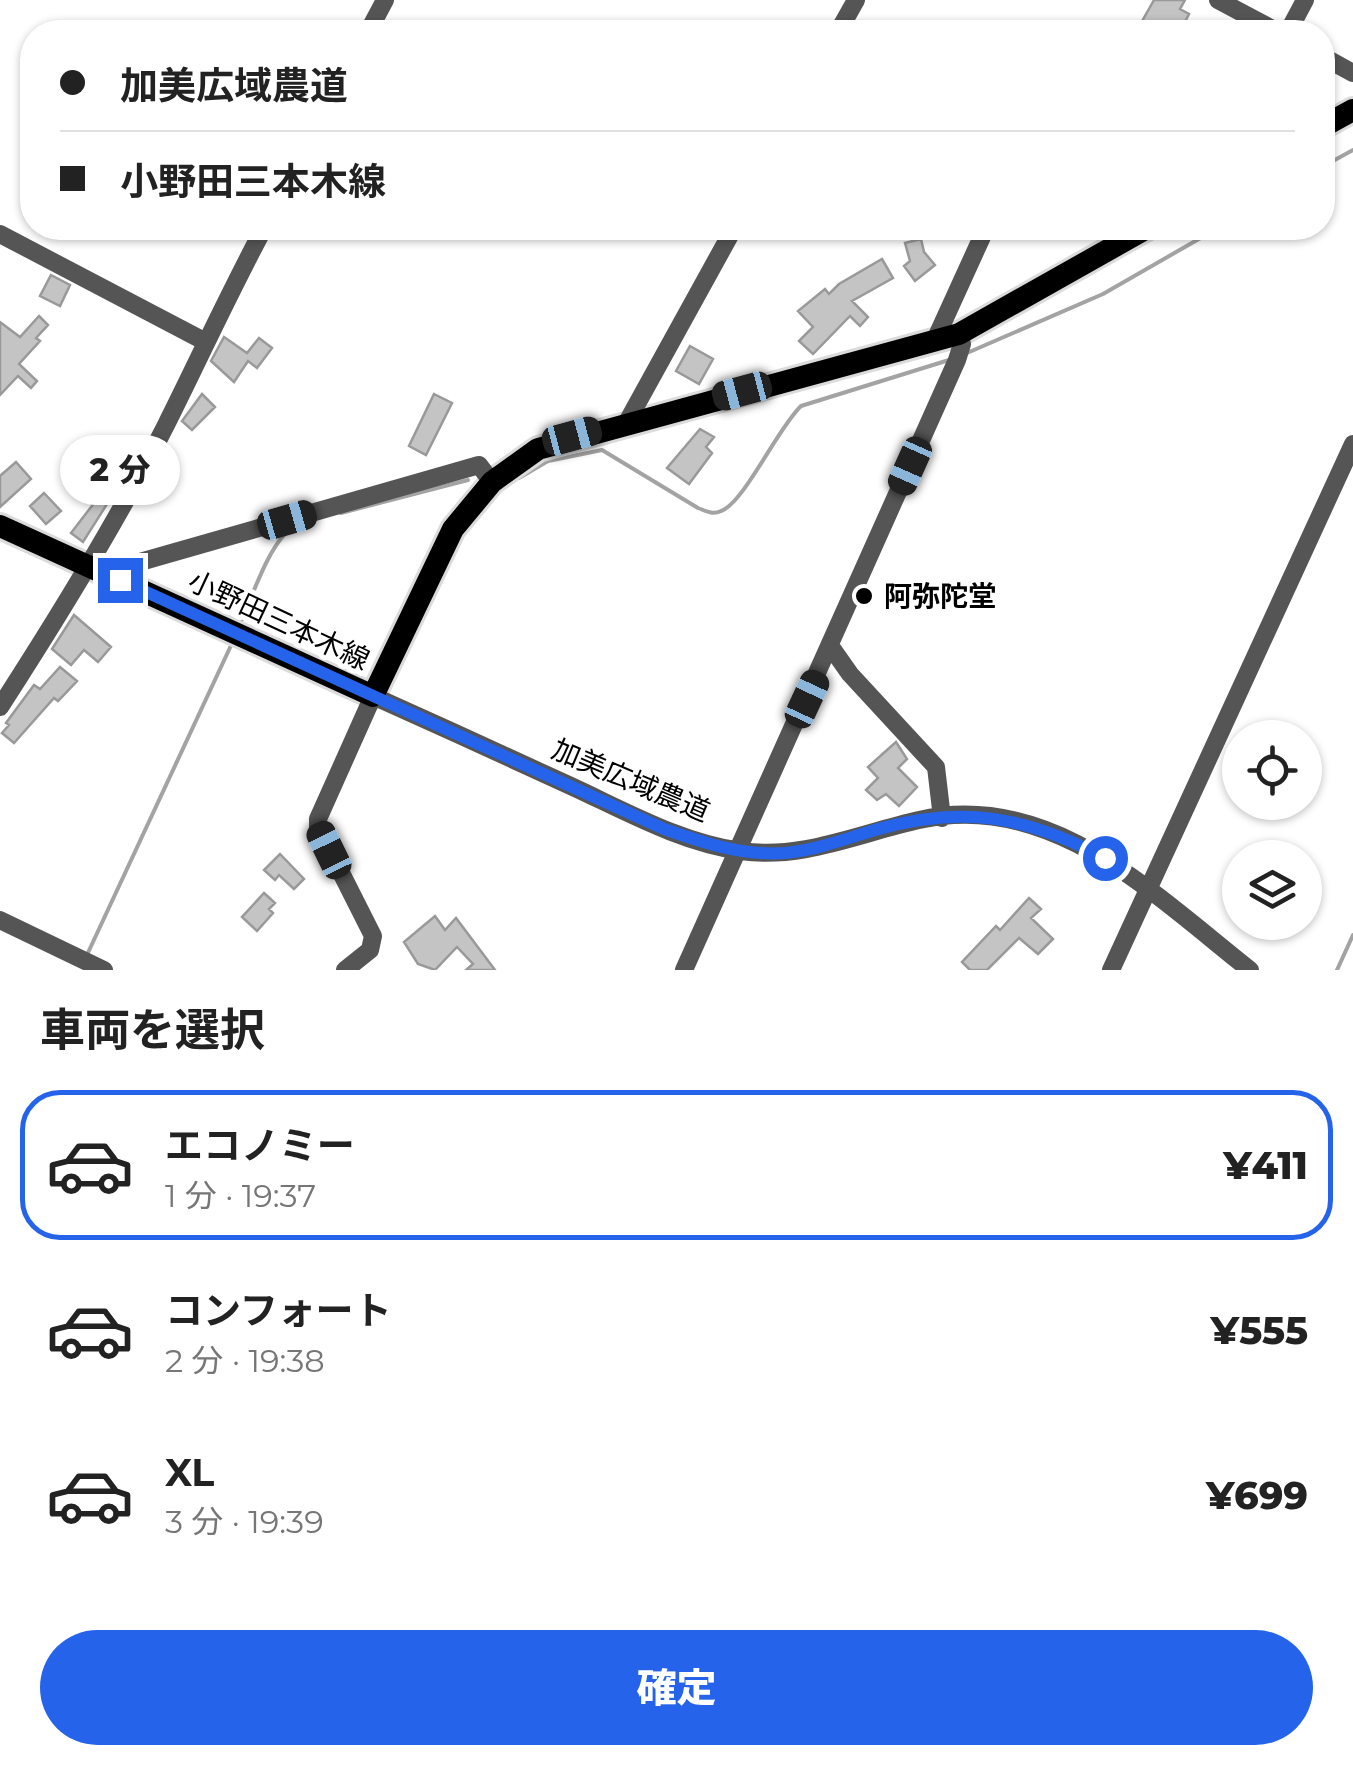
<!DOCTYPE html>
<html lang="ja">
<meta charset="utf-8">
<style>
:root{--surface:#fff;--page:#f6f6f6;--text:#222;--muted:#767676;--line:#e0e0e0;--accent:#2563eb}
body{margin:0;font-family:Montserrat,"Noto Sans JP",sans-serif;background:var(--page);color:var(--text);height:100vh;display:flex;flex-direction:column;font-size:38px;white-space:nowrap}
*{box-sizing:border-box;margin:0}
p{font-size:32px;color:var(--muted)}
.icon{flex:none;width:55px;height:55px;fill:none;stroke:currentColor;stroke-width:2;stroke-linecap:round;stroke-linejoin:round}
.map{position:relative;height:970px;overflow:hidden}
.sheet{display:flex;flex-direction:column;background:var(--surface);flex:1}
.sheet>*{flex:none}
.top-card{position:absolute;left:20px;top:20px;width:1315px;height:220px;border-radius:40px;box-shadow:0 2px 8px #0004;display:grid;align-content:center;height:220px;padding:0 40px;background:var(--surface)}
.buttons{position:absolute;left:1222px;top:720px;display:grid;gap:20px}
.buttons a{display:grid;place-items:center;width:100px;height:100px;border-radius:50%;background:var(--surface);box-shadow:0 2px 8px #0004;font-size:50px}
.end{position:absolute;width:45px;height:45px;margin:-22px;border:12px solid #2563eb;background:#fff;box-shadow:0 0 0 5px #fff}
.from{border-radius:50%}
.bubble{position:absolute;height:70px;border-radius:35px;background:var(--surface);box-shadow:0 2px 8px #0004;font-size:32px;font-weight:800;line-height:70px;text-align:center}
.car{position:absolute;width:30px;height:60px;margin:-30px -15px;border-radius:12px;box-shadow:0 0 8px 2px #0007;background:linear-gradient(#222 24%,#8ab4d8 0 40%,#222 0 76%,#8ab4d8 0 86%,#222 0)}
.top-card b{display:flex;align-items:center;gap:35px;height:95px;font-size:38px}
.top-card b+b{border-top:2px solid var(--line)}
.top-card i{width:25px;height:25px;background:var(--text)}
ul{padding:0;list-style:none}
li{display:flex;align-items:center;gap:30px;height:150px;margin:0 20px 15px;padding:0 20px;border:5px solid transparent;border-radius:40px}
li div{flex:1}
li b{display:block;font-size:38px}
li em{font-style:normal;font-weight:800}
li.selected{border-color:var(--accent)}
li>.icon{width:90px;height:90px;stroke-width:1.5}
h2{padding:0 40px;font-size:45px;line-height:120px}
.primary-button{display:flex;gap:20px;margin-top:auto;padding:20px 40px}
.primary-button a{flex:1;height:115px;border-radius:60px;background:var(--accent);color:#fff;font-size:40px;font-weight:800;line-height:115px;text-align:center}
.map>svg:first-child{display:block}
</style>
<div class="map">
<svg width="1353" height="970" viewBox="0 0 1353 970">
<rect width="100%" height="100%" fill="#fff"/>
<g fill="none" stroke-linecap="round" stroke-linejoin="round">
<!-- stream -->
<path stroke="#a3a3a3" stroke-width="4" d="M 1322,167 L 1353,150
M 967,353 L 1103,294 L 1218,228
M 519,478 L 548,461 L 602,450 L 698,508 C 706,511 712,515 721,511 C 744,503 777,429 801,406 L 949,360
M 341,513 L 468,480
M 239,626 C 252,598 269,542 294,526
M 86,957 L 234,639
M 1337,970 L 1353,935"/>
</g>
<!-- building -->
<path fill="#c4c4c4" stroke="#999" stroke-width="2.5" d="M 1154,0 L 1185,0 L 1180,9 L 1189,14 L 1180,32 L 1136,32 Z
M 921,239 L 924,252 L 935,265 L 915,281 L 904,266 L 910,261 L 905,243 Z
M 882,259 L 893,278 L 852,301 L 868,317 L 860,326 L 850,316 L 813,354 L 799,341 L 813,327 L 798,311 L 825,289 L 829,294 L 839,284 Z
M 51,275 L 70,285 L 60,306 L 40,296 Z
M 39,316 L 48,325 L 36,338 L 40,341 L 19,364 L 37,381 L 31,388 L 18,376 L 0,395 L 0,322 L 20,337 Z
M 224,337 L 247,353 L 259,338 L 272,348 L 257,368 L 248,361 L 234,382 L 211,361 Z
M 690,346 L 713,359 L 699,384 L 676,371 Z
M 202,394 L 215,407 L 192,430 L 182,421 Z
M 434,394 L 452,403 L 426,455 L 409,446 Z
M 700,429 L 714,437 L 706,447 L 712,453 L 689,484 L 667,468 Z
M 16,462 L 31,479 L 0,507 L 0,476 Z
M 44,493 L 61,511 L 46,524 L 30,506 Z
M 98,498 L 107,504 L 83,542 L 71,533 Z
M 74,615 L 111,647 L 98,662 L 84,650 L 71,665 L 52,649 Z
M 60,667 L 77,681 L 58,701 L 54,698 L 14,743 L 2,733 L 9,725 L 6,723 L 34,685 L 40,689 Z
M 896,742 L 907,759 L 898,768 L 917,787 L 899,806 L 886,794 L 877,800 L 866,790 L 878,778 L 868,767 Z
M 280,854 L 304,879 L 294,889 L 279,875 L 275,880 L 264,870 Z
M 264,893 L 275,903 L 269,909 L 273,913 L 257,931 L 242,917 Z
M 1029,898 L 1041,909 L 1031,918 L 1053,939 L 1038,954 L 1019,938 L 987,970 L 970,970 L 962,962 L 996,926 L 1000,930 Z
M 435,916 L 445,930 L 456,918 L 495,970 L 466,970 L 473,964 L 457,947 L 435,970 L 418,964 L 404,942 Z"/>
<g fill="none" stroke-linecap="round" stroke-linejoin="round">
<!-- major casing -->
<g stroke="#dbdbdb" stroke-width="28">
<path id="major" d="M 1322,127 L 1353,110
M 0,526 L 373,696 L 453,529 L 492,482 L 538,449 L 959,334 L 1147,228"/>
</g>
<!-- minor -->
<path stroke="#555" stroke-width="18" d="M 1218,0 L 1278,32
M 368,32 L 385,0
M 838,32 L 856,0
M 1288,32 L 1305,0
M 1322,56 L 1353,73
M 0,234 L 204,341
M 935,340 L 986,228
M 627,422 L 734,228
M 120,580 L 133,564 L 479,465 L 492,482
M 831,647 L 850,674 L 936,767 L 942,818
M 0,707 C 57,619 119,518 166,425 C 199,359 229,293 264,228
M 0,920 L 104,970
M 345,970 L 370,950 L 373,936 L 318,827 L 318,819 L 373,696 C 440,726 506,756 573,787 C 627,812 682,843 741,851 C 802,860 860,833 919,820 C 1050,789 1156,896 1250,970
M 684,970 L 957,360 L 962,344 L 959,334
M 1111,970 L 1353,444"/>
<!-- major -->
<use href="#major" stroke="#000" stroke-width="22"/>
</g>
<g fill="none" stroke-linecap="round" stroke-linejoin="round">
<!-- route -->
<path stroke="#2563eb" stroke-width="12" d="M 120,580 L 664,829 C 704,843 742,856 785,853 C 816,850 845,839 875,830 C 963,805 1026,816 1105,858"/>
</g>
<!-- markers -->
<circle fill="#000" stroke="#fff" stroke-width="4" cx="864" cy="596" r="10"/>
<g text-anchor="middle" dominant-baseline="central" stroke-width="10" stroke-linejoin="round" paint-order="stroke">
<!-- poi labels -->
<g font-size="28" font-weight="bold" fill="#000" stroke="#fff" text-anchor="start">
<text x="884" y="596">阿弥陀堂</text>
</g>
<!-- street labels -->
<g font-size="28" fill="#000" stroke="#fff">
<text transform="translate(279 620) rotate(25)">小野田三本木線</text>
<text transform="translate(631 780) rotate(23)">加美広域農道</text>
</g>
</g>
</svg>
<div class="buttons">
<a><svg class="icon" aria-label="locate" viewBox="0 0 24 24"><circle cx="12" cy="12" r="6"/><path d="M12 2v4M12 18v4M2 12h4M18 12h4"/></svg></a>
<a><svg class="icon" aria-label="layers" viewBox="0 0 24 24"><path d="M12 4l9 5-9 5-9-5zM3 14l9 5 9-5"/></svg></a>
</div>
<i class="end from" style="left:1105px;top:858px"></i>
<i class="end" style="left:120px;top:580px"></i>
<div class="bubble" style="left:60px;top:435px;width:120px">2 分</div>
<i class="car" style="left:742px;top:391px;rotate:255deg"></i>
<i class="car" style="left:572px;top:436px;rotate:75deg"></i>
<i class="car" style="left:910px;top:466px;rotate:204deg"></i>
<i class="car" style="left:287px;top:520px;rotate:74deg"></i>
<i class="car" style="left:807px;top:699px;rotate:25deg"></i>
<i class="car" style="left:329px;top:850px;rotate:334deg"></i>
<div class="top-card">
<b><i class="from"></i>加美広域農道</b>
<b><i></i>小野田三本木線</b>
</div>
</div>
<section class="sheet">
<h2>車両を選択</h2>
<ul>
<li class="selected"><svg class="icon" aria-label="car" viewBox="0 0 24 24"><path d="M5 17H2v-5l4-1 3-4h7l3 4 3 1v5h-3M9 17h6M6 11h13"/><circle cx="7" cy="17" r="2"/><circle cx="17" cy="17" r="2"/></svg><div><b>エコノミー</b><p>1 分 · 19:37</p></div><em>¥411</em></li>
<li><svg class="icon" aria-label="car" viewBox="0 0 24 24"><path d="M5 17H2v-5l4-1 3-4h7l3 4 3 1v5h-3M9 17h6M6 11h13"/><circle cx="7" cy="17" r="2"/><circle cx="17" cy="17" r="2"/></svg><div><b>コンフォート</b><p>2 分 · 19:38</p></div><em>¥555</em></li>
<li><svg class="icon" aria-label="car" viewBox="0 0 24 24"><path d="M5 17H2v-5l4-1 3-4h7l3 4 3 1v5h-3M9 17h6M6 11h13"/><circle cx="7" cy="17" r="2"/><circle cx="17" cy="17" r="2"/></svg><div><b>XL</b><p>3 分 · 19:39</p></div><em>¥699</em></li>
</ul>
<div class="primary-button"><a>確定</a></div>
</section>
